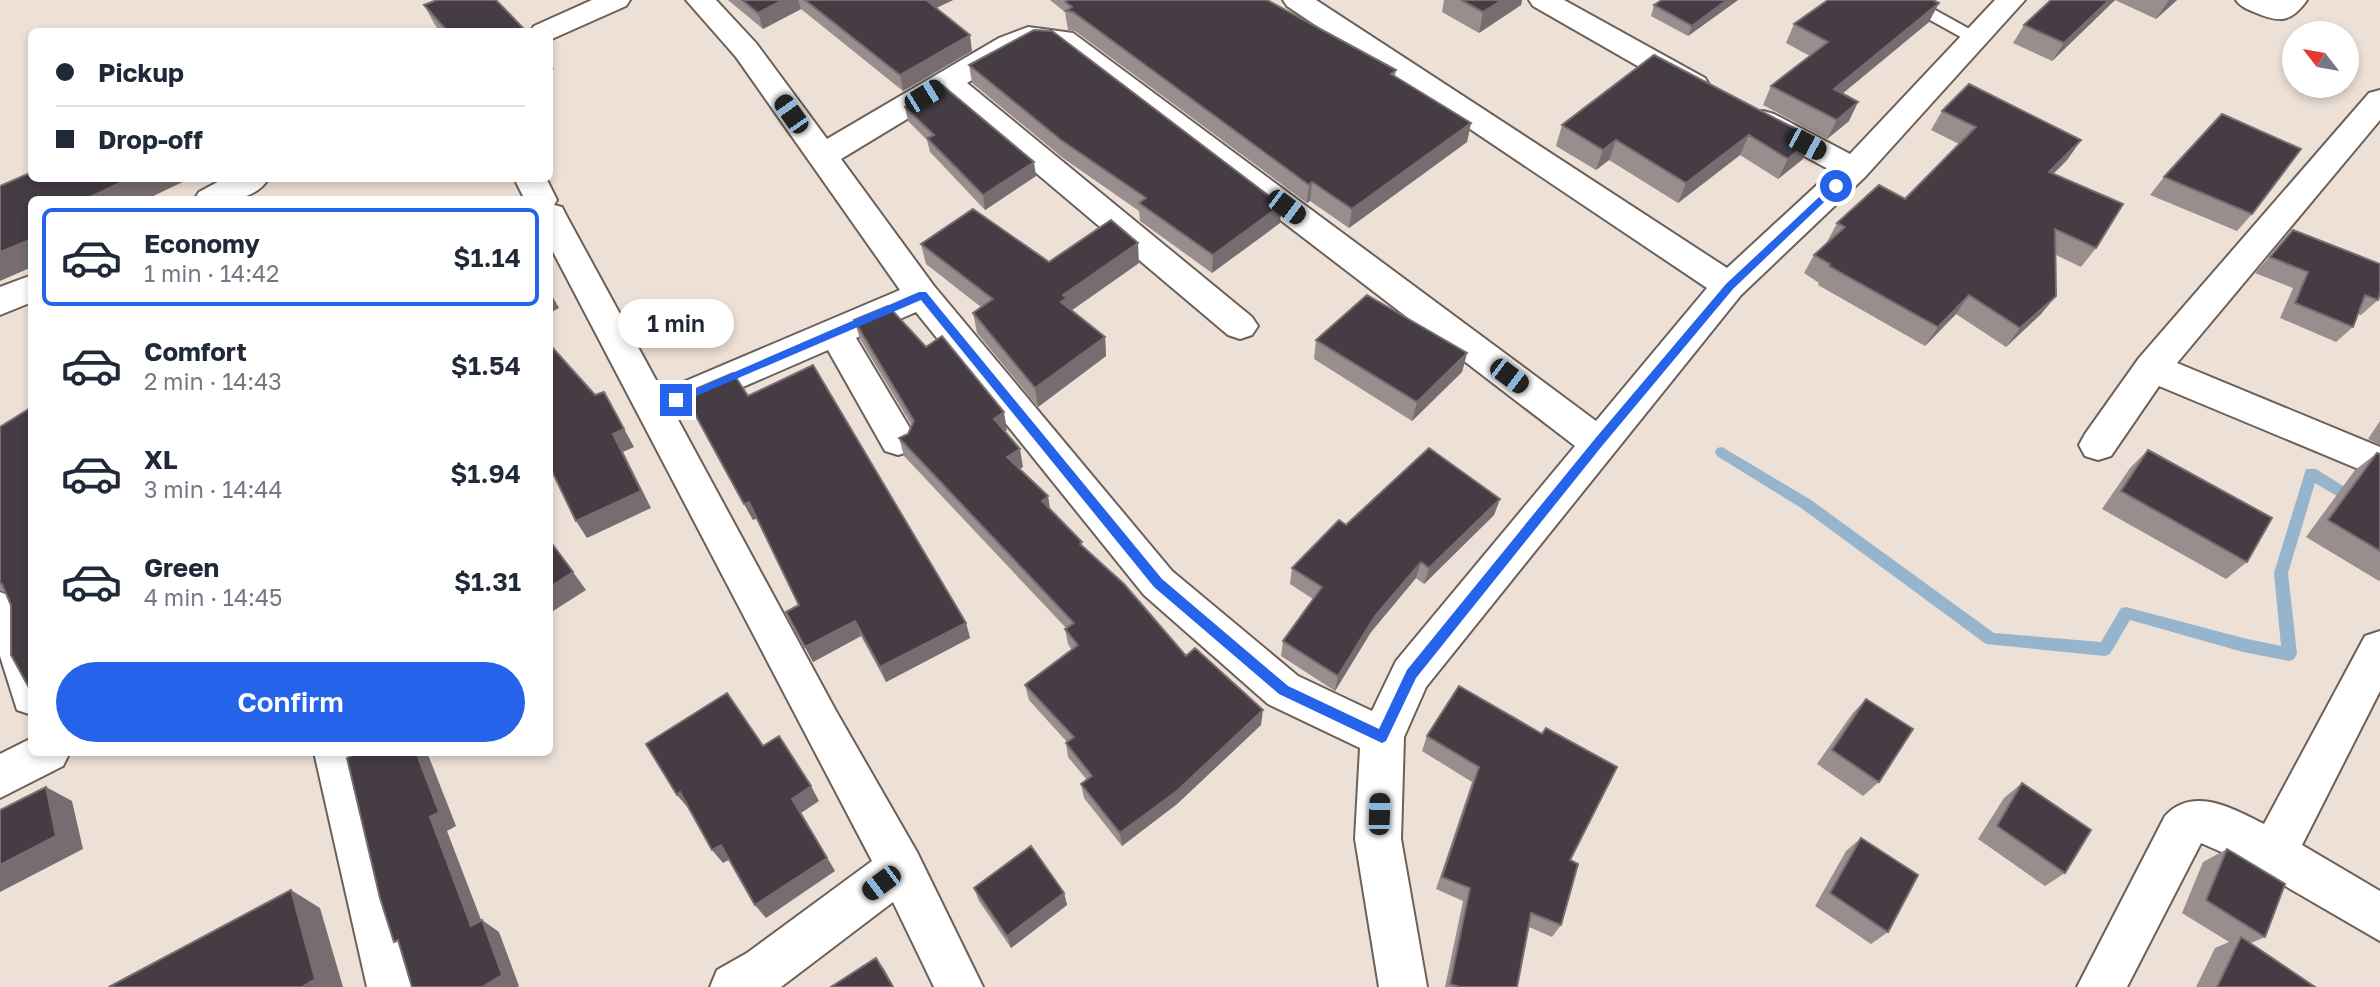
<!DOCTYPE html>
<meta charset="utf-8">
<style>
:root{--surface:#fff;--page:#f6f6f7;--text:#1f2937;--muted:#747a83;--line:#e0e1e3;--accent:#2563eb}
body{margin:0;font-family:"Golos Text",sans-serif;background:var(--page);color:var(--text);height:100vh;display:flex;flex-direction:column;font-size:26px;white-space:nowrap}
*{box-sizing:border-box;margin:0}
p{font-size:23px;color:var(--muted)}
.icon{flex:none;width:38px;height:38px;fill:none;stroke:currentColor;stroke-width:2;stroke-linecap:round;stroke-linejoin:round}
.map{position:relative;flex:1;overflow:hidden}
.details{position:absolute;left:28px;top:196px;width:525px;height:560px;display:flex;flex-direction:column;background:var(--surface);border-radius:10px;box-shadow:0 4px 10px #0003}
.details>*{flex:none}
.banner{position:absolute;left:28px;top:28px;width:525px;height:154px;border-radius:10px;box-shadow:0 4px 10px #0003;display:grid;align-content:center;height:154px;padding:0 28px;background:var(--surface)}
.needle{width:46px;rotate:301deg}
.fabs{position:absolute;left:2282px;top:21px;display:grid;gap:14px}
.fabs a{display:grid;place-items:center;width:77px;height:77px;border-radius:50%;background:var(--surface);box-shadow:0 4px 10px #0003;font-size:35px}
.end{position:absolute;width:32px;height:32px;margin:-16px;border:9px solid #2563eb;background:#fff;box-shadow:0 0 0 4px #fff}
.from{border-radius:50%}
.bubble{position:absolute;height:49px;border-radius:24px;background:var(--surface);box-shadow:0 4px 10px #0003;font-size:23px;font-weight:600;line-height:49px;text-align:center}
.car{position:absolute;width:21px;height:42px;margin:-21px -10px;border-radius:9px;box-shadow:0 0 5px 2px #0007;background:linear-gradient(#222 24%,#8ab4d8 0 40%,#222 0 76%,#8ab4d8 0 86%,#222 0)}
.banner b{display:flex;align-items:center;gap:24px;height:66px;font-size:26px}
.banner b+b{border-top:2px solid var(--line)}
.banner i{width:18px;height:18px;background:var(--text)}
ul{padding:12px 0 0;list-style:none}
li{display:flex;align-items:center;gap:21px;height:98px;margin:0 14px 10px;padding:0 14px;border:4px solid transparent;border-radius:10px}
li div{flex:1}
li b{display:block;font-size:26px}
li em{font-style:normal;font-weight:600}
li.active{border-color:var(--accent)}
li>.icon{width:63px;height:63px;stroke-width:1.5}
.action{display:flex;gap:14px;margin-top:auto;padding:14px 28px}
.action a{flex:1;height:80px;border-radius:42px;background:var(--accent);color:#fff;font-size:28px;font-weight:600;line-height:80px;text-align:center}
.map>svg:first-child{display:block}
</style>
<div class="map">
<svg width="2380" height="987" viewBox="0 0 2380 987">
<rect width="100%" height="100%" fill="#ede0d6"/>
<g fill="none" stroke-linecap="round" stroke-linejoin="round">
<!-- stream -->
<path fill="#96b4cb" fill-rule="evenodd" d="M 1722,447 L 1811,500 L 1994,633 L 2101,642 L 2121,608 L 2126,607 L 2243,638 L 2281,646 L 2274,573 L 2306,469 L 2316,469 L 2380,509 L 2380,522 L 2315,483 L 2288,573 L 2297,654 L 2294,659 L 2289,661 L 2243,652 L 2130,620 L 2110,654 L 2105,656 L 1986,644 L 1801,508 L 1717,456 L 1715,452 L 1717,448 Z"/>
<!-- service casing -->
<g stroke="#6c6058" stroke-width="4">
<path id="service" d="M 1894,0 L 1917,0 L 1984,37 L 1975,43 L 1968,41 Z"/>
</g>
<!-- minor casing -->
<g stroke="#6c6058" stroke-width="4">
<path id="minor" d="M 592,0 L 630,0 L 626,6 L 554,38 L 550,40 L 550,32 L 530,32 L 534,26 Z
M 686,0 L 716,0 L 756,43 L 827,139 L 999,38 L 1028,27 L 1073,33 L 1596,421 L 1707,288 L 1287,6 L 1283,0 L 1316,0 L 1727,268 L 1832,171 L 1752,128 L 1748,121 L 1752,114 L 1763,111 L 1774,114 L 1850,154 L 1995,0 L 2025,0 L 1865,177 L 1741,295 L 1426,687 L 1404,737 L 1401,839 L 1427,987 L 1379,987 L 1355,839 L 1360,748 L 1268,704 L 1144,595 L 916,312 L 856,338 L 917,440 L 911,451 L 898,455 L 885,451 L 828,350 L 676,416 L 836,711 L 917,852 L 983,987 L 934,987 L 893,902 L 781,987 L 710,987 L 717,970 L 747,953 L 872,861 L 550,246 L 550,200 L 525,200 L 514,178 L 546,178 L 557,200 L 554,205 L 562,207 L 566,215 L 662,391 L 900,290 L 736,57 ZM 1031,45 L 1055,47 L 1575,446 L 1396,661 L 1372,711 L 1298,676 L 1172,571 L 934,286 L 841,159 L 945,96 L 1228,335 L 1240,339 L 1252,335 L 1258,326 L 1252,317 L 967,83 Z
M 1529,0 L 1564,0 L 1705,78 L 1709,85 L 1705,92 L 1694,95 L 1683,92 L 1533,6 Z
M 2236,0 L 2307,0 C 2291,23 2279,23 2254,12 C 2247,9 2241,7 2236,0 Z
M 2380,90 L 2380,120 L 2177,363 L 2380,447 L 2380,478 L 2159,386 L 2111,456 L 2098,460 L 2085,456 L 2079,445 L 2085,434 L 2139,358 L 2369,93 Z
M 225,178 L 269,178 C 253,204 219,200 194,200 L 199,192 Z
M 32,275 L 32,302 L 0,315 L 0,287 Z
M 0,592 L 23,601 L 32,621 L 32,715 L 17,710 L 0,656 Z
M 2380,631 L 2380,691 L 2302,845 L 2380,891 L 2380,941 L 2244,862 L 2201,843 L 2127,987 L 2077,987 L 2165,816 C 2193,785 2234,809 2264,824 L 2365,636 Z
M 32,738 L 32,752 L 70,752 L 63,766 L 0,798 L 0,754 Z
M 314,752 L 358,752 L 415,987 L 367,987 Z"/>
</g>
<!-- service -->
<use href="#service" fill="#fff" fill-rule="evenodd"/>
<!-- minor -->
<use href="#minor" fill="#fff" fill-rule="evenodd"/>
</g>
<!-- wall -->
<path fill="#998e8d" d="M 435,0 L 496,0 L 527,32 L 440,32 L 435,25 L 424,5 Z
M 728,0 L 953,0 L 936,8 L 972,51 L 903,91 L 801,9 L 763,29 Z
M 1050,0 L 1267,0 L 1396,70 L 1395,77 L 1471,123 L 1467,142 L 1349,228 L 1310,201 L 1307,203 L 1075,31 L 1068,30 L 1065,12 Z
M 1444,0 L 1522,0 L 1521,5 L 1479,33 L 1442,12 Z
M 1662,0 L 1738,0 L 1688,36 L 1651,16 L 1654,5 Z
M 2051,0 L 2177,0 L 2156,19 L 2115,0 L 2052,61 L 2013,43 L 2024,25 Z
M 1929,22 L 1843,93 L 1849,121 L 1827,139 L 1763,105 L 1771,86 L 1810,56 L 1786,43 L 1794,24 Z
M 1654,55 L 1803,159 L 1778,179 L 1740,155 L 1678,203 L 1609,160 L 1596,170 L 1556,146 L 1562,125 Z
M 969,65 L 1281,205 L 1280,223 L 1212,273 L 1140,221 L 1139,211 L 1063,158 L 972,83 Z
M 905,107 L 1036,176 L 985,210 L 930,152 L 927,140 L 908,121 Z
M 1942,111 L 2081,140 L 2067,160 L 2053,174 L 2096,248 L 2081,267 L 2056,255 L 2041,314 L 2006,347 L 1956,314 L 1925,346 L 1818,285 L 1819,283 L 1804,273 L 1814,255 L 1828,242 L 1827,242 L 1837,223 L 1905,199 L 1959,144 L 1931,130 Z
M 2164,177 L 2252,214 L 2237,231 L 2150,195 Z
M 2293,230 L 2378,300 L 2361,315 L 2358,314 L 2353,327 L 2336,342 L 2280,318 L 2293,288 L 2255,273 Z
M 921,244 L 1049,262 L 1139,263 L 1071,311 L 1105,337 L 1106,356 L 1038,407 L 977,333 L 973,313 L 981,307 L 926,264 Z
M 854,320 L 926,347 L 1007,430 L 1005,431 L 1023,467 L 1020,469 L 1050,509 L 1083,546 L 1186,656 L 1261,725 L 1177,804 L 1122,846 L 1084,798 L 1081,784 L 1087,780 L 1068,757 L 1066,743 L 1067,742 L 1029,700 L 1025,685 L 1072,650 L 1068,644 L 1065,629 L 1066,628 L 904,456 L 899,438 L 908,434 L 912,426 L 860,339 Z
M 1316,340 L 1467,353 L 1462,372 L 1412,421 L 1314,359 Z
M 684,394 L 748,396 L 966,623 L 970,638 L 886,682 L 861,636 L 813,662 L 786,612 L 799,605 L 757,518 L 753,520 Z
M 2380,421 L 2380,445 L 2368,439 Z
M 0,427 L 11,605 L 6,592 L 0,590 Z
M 2148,450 L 2247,562 L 2226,579 L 2102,509 L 2130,468 Z
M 2377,453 L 2380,454 L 2380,580 L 2379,581 L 2306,537 L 2355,470 Z
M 1500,499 L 1494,515 L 1424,584 L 1416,578 L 1371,632 L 1335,691 L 1281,656 L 1283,641 L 1313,599 L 1290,584 L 1292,568 L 1346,525 Z
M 1459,686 L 1570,860 L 1561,925 L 1552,937 L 1529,927 L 1517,987 L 1445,987 L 1463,901 L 1436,889 L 1472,782 L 1422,751 L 1427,736 Z
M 1866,699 L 1879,782 L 1863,796 L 1817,764 L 1852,714 Z
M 2022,783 L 2065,873 L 2045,886 L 1978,839 L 2004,798 Z
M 1861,838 L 1888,932 L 1871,944 L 1815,906 L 1846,851 Z
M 2227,849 L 2265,937 L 2251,943 L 2315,987 L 2196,987 L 2215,948 L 2229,942 L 2182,913 L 2203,862 Z
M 974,888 L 1064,893 L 1067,905 L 1011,948 L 979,901 Z"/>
<!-- shaded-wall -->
<path fill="#776d70" d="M 783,0 L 798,0 L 801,9 L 763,29 L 758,13 Z
M 923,0 L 953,0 L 926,13 Z
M 1502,0 L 1522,0 L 1521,5 L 1479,33 L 1483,12 Z
M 1727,0 L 1738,0 L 1688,36 L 1692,26 Z
M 2109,0 L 2115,0 L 2052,61 L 2064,43 Z
M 2169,0 L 2177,0 L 2156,19 Z
M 1939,3 L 1929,22 L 1825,108 L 1834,89 Z
M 970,35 L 972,51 L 903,91 L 900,75 Z
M 550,60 L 554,69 L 550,72 Z
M 1858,102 L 1849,121 L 1827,139 L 1837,120 Z
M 1471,123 L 1467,142 L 1349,228 L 1352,209 Z
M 1749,135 L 1740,155 L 1678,203 L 1686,183 Z
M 1813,138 L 1803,159 L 1778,179 L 1788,159 Z
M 1616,140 L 1609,160 L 1596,170 L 1603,150 Z
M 2081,140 L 2067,160 L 2036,191 L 2049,172 Z
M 1034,162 L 1036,176 L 985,210 L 983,195 Z
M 130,178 L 191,178 L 145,200 L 84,200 Z
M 1312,182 L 1310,201 L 1307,203 L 1309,185 Z
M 1281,205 L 1280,223 L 1212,273 L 1213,255 Z
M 32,239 L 32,267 L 0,281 L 0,252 Z
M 1138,243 L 1139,263 L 1069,312 L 1061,302 L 1063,295 Z
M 550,292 L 559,308 L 550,313 Z
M 1969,295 L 1956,314 L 1925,346 L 1938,327 Z
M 2056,296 L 2041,314 L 2006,347 L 2020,328 Z
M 1105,337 L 1106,356 L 1038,407 L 1035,388 Z
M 1467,353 L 1462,372 L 1412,421 L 1417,402 Z
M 604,392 L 634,447 L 623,452 L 651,508 L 587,538 L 576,521 L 613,434 Z
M 1004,412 L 1007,430 L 998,437 L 994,419 Z
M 1020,449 L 1023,467 L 1010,474 L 1007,457 Z
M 1048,496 L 1051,514 L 1042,501 Z
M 1500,499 L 1494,515 L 1424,584 L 1429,568 Z
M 749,502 L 757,518 L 753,520 L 744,504 Z
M 1421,562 L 1416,578 L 1371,632 L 1335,691 L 1338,676 L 1375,616 Z
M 573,572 L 586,590 L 550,613 L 550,587 Z
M 855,621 L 861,636 L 813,662 L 805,647 Z
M 966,623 L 970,638 L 886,682 L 880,667 Z
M 1263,710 L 1261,725 L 1177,804 L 1122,846 L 1120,833 Z
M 416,752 L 427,752 L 456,826 L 447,831 L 488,938 L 471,926 L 430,817 Z
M 811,786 L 819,801 L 801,813 L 835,871 L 766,918 L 755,905 L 792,799 Z
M 46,787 L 72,801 L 83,849 L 0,892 L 0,865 Z
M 680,792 L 691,806 L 689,809 L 677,795 Z
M 721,845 L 732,858 L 723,863 L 712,850 Z
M 291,890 L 320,908 L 343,987 L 302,987 Z
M 1064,893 L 1067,905 L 1011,948 L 1007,936 Z
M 482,920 L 499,932 L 519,986 L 518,987 L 482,987 Z
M 876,958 L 884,969 L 894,987 L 893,987 Z"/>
<!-- building -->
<path fill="#453c44" stroke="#776d70" stroke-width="2" d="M 437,0 L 496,0 L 527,32 L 448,32 L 424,5 Z
M 742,0 L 783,0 L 758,13 Z
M 805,0 L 926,0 L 970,35 L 900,75 Z
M 1068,0 L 1267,0 L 1396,70 L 1391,74 L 1471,123 L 1352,209 L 1312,182 L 1309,185 L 1073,12 L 1066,11 L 1072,7 L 1065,2 Z
M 1461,0 L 1502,0 L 1483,12 Z
M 1662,0 L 1727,0 L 1692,26 L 1654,5 Z
M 1828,0 L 1933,0 L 1939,3 L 1834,89 L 1858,102 L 1837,120 L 1771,86 L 1828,42 L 1794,24 Z
M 2051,0 L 2109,0 L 2064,43 L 2024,25 Z
M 1034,30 L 1052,31 L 1281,205 L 1213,255 L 1139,203 L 1146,198 L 1061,140 L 969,65 Z
M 1654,55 L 1813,138 L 1788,159 L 1749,135 L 1686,183 L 1616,140 L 1603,150 L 1562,125 Z
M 1969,84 L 2081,140 L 2049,172 L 2123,204 L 2096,248 L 2055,229 L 2056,296 L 2020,328 L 1969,295 L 1938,327 L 1829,266 L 1830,264 L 1814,255 L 1845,227 L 1837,223 L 1879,185 L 1905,199 L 1976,127 L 1942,111 Z
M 942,85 L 1034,162 L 983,195 L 927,138 L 934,135 L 905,107 Z
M 2222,114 L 2301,149 L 2252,214 L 2164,177 Z
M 32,172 L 32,178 L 130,178 L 84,200 L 32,200 L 32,239 L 0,252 L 0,186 Z
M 973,209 L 1049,262 L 1111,220 L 1138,243 L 1063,295 L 1067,298 L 1061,302 L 1105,337 L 1035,388 L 973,313 L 993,299 L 921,244 Z
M 2293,230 L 2380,264 L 2380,293 L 2378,300 L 2365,295 L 2353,327 L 2295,303 L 2308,272 L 2270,257 Z
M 1367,295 L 1467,353 L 1417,402 L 1316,340 Z
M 888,306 L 926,347 L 942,336 L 1004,412 L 994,419 L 1020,449 L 1007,457 L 1048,496 L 1042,501 L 1082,542 L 1080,544 L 1124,584 L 1186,656 L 1195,648 L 1263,710 L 1177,791 L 1120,833 L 1081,784 L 1092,776 L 1066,743 L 1074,737 L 1025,685 L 1078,645 L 1065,629 L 1074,623 L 899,438 L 908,434 L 914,421 L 854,320 Z
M 550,345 L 595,395 L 604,392 L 624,429 L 613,434 L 641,491 L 576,521 L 550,467 Z
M 813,365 L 966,623 L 880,667 L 855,621 L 805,647 L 786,612 L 799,605 L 749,502 L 744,504 L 684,394 L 733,373 L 748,396 Z
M 32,407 L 32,693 L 11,655 L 11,605 L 2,584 L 0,583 L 0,427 Z
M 1429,448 L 1500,499 L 1429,568 L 1421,562 L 1375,616 L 1338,676 L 1283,641 L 1322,587 L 1292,568 L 1339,520 L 1346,525 Z
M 2148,450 L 2272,518 L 2247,562 L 2121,491 Z
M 2377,453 L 2380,454 L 2380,551 L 2328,520 Z
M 550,541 L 573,572 L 550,587 Z
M 1459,686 L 1542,734 L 1546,728 L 1617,767 L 1570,860 L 1578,864 L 1561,925 L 1531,913 L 1517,987 L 1460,987 L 1450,984 L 1470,888 L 1442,877 L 1479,767 L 1427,736 Z
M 727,693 L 763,746 L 779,736 L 811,786 L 792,799 L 827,858 L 755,905 L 721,845 L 712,850 L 680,792 L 677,795 L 646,744 Z
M 1866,699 L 1913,729 L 1879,782 L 1832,750 Z
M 352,752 L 416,752 L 439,812 L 430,817 L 471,926 L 482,920 L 502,975 L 482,987 L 412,987 L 398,940 L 394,942 L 380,898 L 347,758 L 353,755 Z
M 2022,783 L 2091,830 L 2065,873 L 1997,826 Z
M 46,787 L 56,836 L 0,865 L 0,810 Z
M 1861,838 L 1918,875 L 1888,932 L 1830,893 Z
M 1031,846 L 1064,893 L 1007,936 L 974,888 Z
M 2227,849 L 2285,884 L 2265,937 L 2206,900 Z
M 291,890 L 315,979 L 302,987 L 109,987 Z
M 2241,937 L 2315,987 L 2217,987 Z
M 876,958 L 893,987 L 831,987 Z"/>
<!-- route -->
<path fill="#2563eb" d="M 1833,184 L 1841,186 L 1733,289 L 1602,446 L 1416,678 L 1386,741 L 1382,743 L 1279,694 L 1154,587 L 921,300 L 680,403 L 670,400 L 919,292 L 926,292 L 1162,579 L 1288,686 L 1379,729 L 1407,670 L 1594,440 L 1726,284 Z"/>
</svg>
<div class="fabs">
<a><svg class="needle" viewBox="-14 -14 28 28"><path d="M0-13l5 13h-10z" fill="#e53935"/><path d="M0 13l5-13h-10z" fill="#747a83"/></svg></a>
</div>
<i class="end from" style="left:1836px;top:186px"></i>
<i class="end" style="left:676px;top:400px"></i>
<div class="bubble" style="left:618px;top:299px;width:116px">1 min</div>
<i class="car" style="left:924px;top:96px;rotate:59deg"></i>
<i class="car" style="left:791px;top:114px;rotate:325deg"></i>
<i class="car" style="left:1806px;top:144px;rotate:118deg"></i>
<i class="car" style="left:1286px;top:207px;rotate:127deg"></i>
<i class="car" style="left:1509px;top:376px;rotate:127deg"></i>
<i class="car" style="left:1379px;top:814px;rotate:2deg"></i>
<i class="car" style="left:881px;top:883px;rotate:233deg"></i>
<div class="banner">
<b><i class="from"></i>Pickup</b>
<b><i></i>Drop-off</b>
</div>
<section class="details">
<ul>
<li class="active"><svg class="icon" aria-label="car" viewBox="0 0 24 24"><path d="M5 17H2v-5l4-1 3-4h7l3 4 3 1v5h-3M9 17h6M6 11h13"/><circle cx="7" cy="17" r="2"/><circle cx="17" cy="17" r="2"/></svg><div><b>Economy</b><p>1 min · 14:42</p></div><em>$1.14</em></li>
<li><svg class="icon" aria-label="car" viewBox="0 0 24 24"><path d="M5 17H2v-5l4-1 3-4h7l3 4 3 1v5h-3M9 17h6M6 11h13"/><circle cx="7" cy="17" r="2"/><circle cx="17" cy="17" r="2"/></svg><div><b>Comfort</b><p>2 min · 14:43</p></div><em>$1.54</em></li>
<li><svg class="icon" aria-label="car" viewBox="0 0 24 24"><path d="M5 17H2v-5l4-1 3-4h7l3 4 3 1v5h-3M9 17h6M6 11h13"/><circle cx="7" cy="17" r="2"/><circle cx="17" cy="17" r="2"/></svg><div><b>XL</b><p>3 min · 14:44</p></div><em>$1.94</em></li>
<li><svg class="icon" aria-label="car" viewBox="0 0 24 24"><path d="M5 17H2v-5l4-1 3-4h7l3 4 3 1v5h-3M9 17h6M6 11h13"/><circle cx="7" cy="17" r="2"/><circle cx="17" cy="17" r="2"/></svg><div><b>Green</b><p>4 min · 14:45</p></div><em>$1.31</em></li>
</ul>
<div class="action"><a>Confirm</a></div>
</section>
</div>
